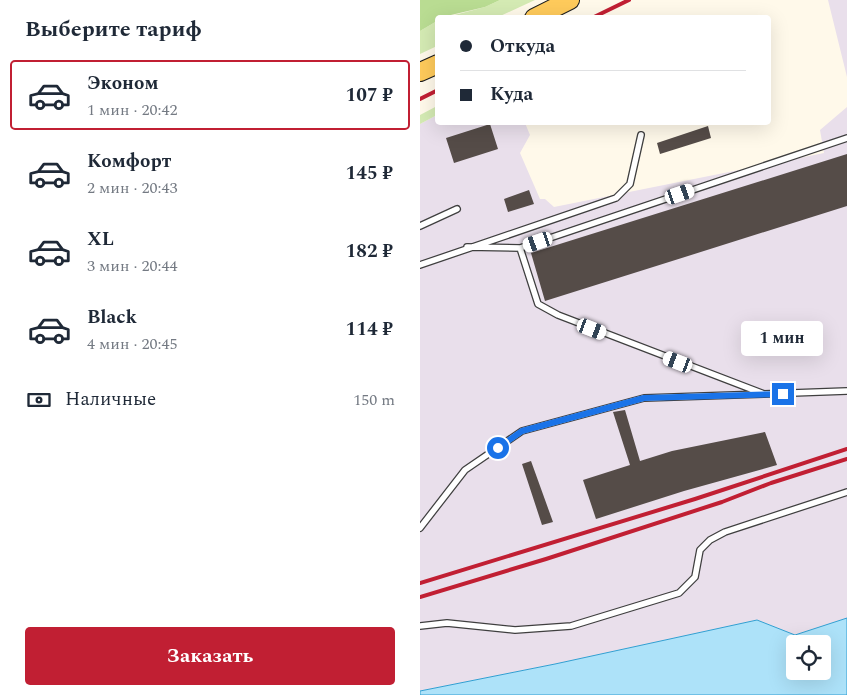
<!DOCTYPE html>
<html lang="ru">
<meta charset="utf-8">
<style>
:root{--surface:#fff;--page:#f2f2f3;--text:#1f2937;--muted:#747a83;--line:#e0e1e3;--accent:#c11f33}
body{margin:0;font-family:Spectral,serif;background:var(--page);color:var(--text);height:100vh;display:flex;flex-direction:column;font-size:19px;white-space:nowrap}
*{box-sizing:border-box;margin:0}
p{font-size:16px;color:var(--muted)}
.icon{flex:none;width:28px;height:28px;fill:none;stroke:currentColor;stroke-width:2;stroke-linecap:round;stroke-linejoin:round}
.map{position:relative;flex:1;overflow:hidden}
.details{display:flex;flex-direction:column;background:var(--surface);width:420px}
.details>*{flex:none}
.top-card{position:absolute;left:15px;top:15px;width:336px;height:110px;border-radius:5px;box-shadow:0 5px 20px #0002;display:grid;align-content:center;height:110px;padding:0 25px;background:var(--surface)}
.controls{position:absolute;left:366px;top:635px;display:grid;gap:10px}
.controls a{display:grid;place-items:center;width:45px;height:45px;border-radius:5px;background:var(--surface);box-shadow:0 5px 20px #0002;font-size:25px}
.end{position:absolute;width:22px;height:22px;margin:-11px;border:6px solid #1a73e8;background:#fff;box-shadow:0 0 0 2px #fff}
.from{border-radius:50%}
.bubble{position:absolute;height:35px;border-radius:5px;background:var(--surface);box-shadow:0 5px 20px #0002;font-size:16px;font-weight:700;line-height:35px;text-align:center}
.car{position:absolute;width:15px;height:30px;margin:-15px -8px;border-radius:6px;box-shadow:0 0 4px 1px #0007;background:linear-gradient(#fff 24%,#345 0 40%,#fff 0 76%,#345 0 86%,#fff 0)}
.top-card b{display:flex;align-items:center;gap:18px;height:48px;font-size:19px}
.top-card b+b{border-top:1px solid var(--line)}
.top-card i{width:12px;height:12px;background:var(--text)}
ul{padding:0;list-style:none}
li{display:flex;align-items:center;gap:15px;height:70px;margin:0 10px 8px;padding:0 15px;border:2px solid transparent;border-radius:5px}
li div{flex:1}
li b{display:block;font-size:19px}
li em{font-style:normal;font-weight:700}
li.current{border-color:var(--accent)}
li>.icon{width:45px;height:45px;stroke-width:1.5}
h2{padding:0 25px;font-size:22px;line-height:60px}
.pay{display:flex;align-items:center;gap:12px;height:55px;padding:0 25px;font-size:19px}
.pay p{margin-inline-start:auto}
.cta{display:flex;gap:10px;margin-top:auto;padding:10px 25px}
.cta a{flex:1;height:58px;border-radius:5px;background:var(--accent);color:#fff;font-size:20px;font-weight:700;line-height:58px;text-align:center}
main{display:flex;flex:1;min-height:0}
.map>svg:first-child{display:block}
</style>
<main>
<section class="details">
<h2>Выберите тариф</h2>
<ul>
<li class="current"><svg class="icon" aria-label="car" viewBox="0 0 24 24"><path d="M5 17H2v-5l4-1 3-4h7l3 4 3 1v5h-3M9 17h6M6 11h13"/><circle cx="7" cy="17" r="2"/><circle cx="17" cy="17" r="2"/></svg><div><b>Эконом</b><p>1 мин · 20:42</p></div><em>107 ₽</em></li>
<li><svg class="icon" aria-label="car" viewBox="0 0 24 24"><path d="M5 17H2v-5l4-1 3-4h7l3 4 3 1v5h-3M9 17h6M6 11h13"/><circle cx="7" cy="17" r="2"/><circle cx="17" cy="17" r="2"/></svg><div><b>Комфорт</b><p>2 мин · 20:43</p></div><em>145 ₽</em></li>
<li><svg class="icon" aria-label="car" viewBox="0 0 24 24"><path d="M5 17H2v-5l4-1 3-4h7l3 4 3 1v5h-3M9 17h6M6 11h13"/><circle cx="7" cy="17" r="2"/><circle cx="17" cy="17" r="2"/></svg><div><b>XL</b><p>3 мин · 20:44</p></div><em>182 ₽</em></li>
<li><svg class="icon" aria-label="car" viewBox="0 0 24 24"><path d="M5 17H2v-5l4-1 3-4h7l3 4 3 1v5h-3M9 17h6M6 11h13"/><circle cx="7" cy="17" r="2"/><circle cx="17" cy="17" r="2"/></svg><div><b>Black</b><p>4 мин · 20:45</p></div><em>114 ₽</em></li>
</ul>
<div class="pay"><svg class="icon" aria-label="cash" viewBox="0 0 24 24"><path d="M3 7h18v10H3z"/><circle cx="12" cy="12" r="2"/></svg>Наличные<p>150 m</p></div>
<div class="cta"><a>Заказать</a></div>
</section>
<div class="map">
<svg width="427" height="695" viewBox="0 0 427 695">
<rect width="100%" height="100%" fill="#fff9ea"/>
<!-- industrial -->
<path fill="#e9dfeb" d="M 408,0 L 427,0 L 427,77 Z
M 427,107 L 427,618 L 375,635 L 337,620 L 135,664 L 0,691 L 0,124 L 17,115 L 18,122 L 105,123 L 110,135 L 100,153 L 120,199 L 125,199 L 134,207 L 404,153 L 400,130 Z"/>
<!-- green -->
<path fill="#d4eab3" d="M 80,0 L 115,0 L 78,17 L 23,18 L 65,7 Z
M 17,21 L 17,46 L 0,54 L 0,31 Z
M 17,106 L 17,115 L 0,124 L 0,115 Z"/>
<!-- forest -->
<path fill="#b9dc92" d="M 0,0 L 80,0 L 65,7 L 18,18 L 17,21 L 0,31 Z"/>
<!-- water -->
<path fill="#ade2f9" stroke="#319fd2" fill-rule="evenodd" d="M 427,618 L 427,695 L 0,695 L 0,691 L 135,664 L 337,620 L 375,635 ZM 375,644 L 402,644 L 402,671 L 375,671 Z"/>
<!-- building -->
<path fill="#554c48" d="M 70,124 L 78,149 L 34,163 L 26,138 Z
M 288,126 L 291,138 L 240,154 L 237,143 Z
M 427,154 L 427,206 L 125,301 L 111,253 Z
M 109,190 L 114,204 L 88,212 L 84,199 Z
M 205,410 L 220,461 L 252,451 L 345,432 L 357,465 L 264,491 L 176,519 L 163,480 L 210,465 L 193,412 Z
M 111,461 L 133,522 L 122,525 L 102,464 Z"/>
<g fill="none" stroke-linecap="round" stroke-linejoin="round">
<!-- service casing -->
<g stroke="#3f3f3f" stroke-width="8">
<path id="service" d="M 0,226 L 37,209
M 47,247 L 100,248 L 427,138
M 100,248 L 118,304 L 138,315 L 344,394 L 427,391
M 0,265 L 196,198 L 210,184 L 221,135
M 0,528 L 45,470 L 102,431 L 224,398 L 344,394
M 0,626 L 27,623 L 95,630 L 151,626 L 259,593 L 275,577 L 280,550 L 290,540 L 305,532 L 427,492"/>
</g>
<!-- primary casing -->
<g stroke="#1d1d1d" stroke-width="20">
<path id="primary" d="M 114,18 L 150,0
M 0,72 L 18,64"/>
</g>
<!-- service -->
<use href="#service" stroke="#fff" stroke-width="5.5"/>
<!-- primary -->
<use href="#primary" stroke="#feca5b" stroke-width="18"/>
<!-- rail -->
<path stroke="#c11f33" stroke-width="4" d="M 172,18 L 209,0
M 0,99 L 18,90
M 0,583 L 275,499 L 427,449
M 0,597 L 126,559 L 302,502 L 351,483 L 427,459"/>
</g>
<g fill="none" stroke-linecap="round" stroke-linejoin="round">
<!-- route -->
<path stroke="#1a73e8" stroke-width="6" d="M 78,448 L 102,431 L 224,398 L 363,394"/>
</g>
</svg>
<div class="controls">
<a><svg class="icon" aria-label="locate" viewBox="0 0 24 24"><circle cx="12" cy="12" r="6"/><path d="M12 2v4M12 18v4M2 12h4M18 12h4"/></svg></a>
</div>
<i class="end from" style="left:78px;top:448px"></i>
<i class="end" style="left:363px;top:394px"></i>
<div class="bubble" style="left:321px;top:321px;width:82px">1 мин</div>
<i class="car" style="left:260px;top:194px;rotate:71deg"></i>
<i class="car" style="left:118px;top:242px;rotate:251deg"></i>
<i class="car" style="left:172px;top:329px;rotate:111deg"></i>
<i class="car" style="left:258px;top:362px;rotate:291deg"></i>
<div class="top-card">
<b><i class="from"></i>Откуда</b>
<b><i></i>Куда</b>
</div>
</div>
</main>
